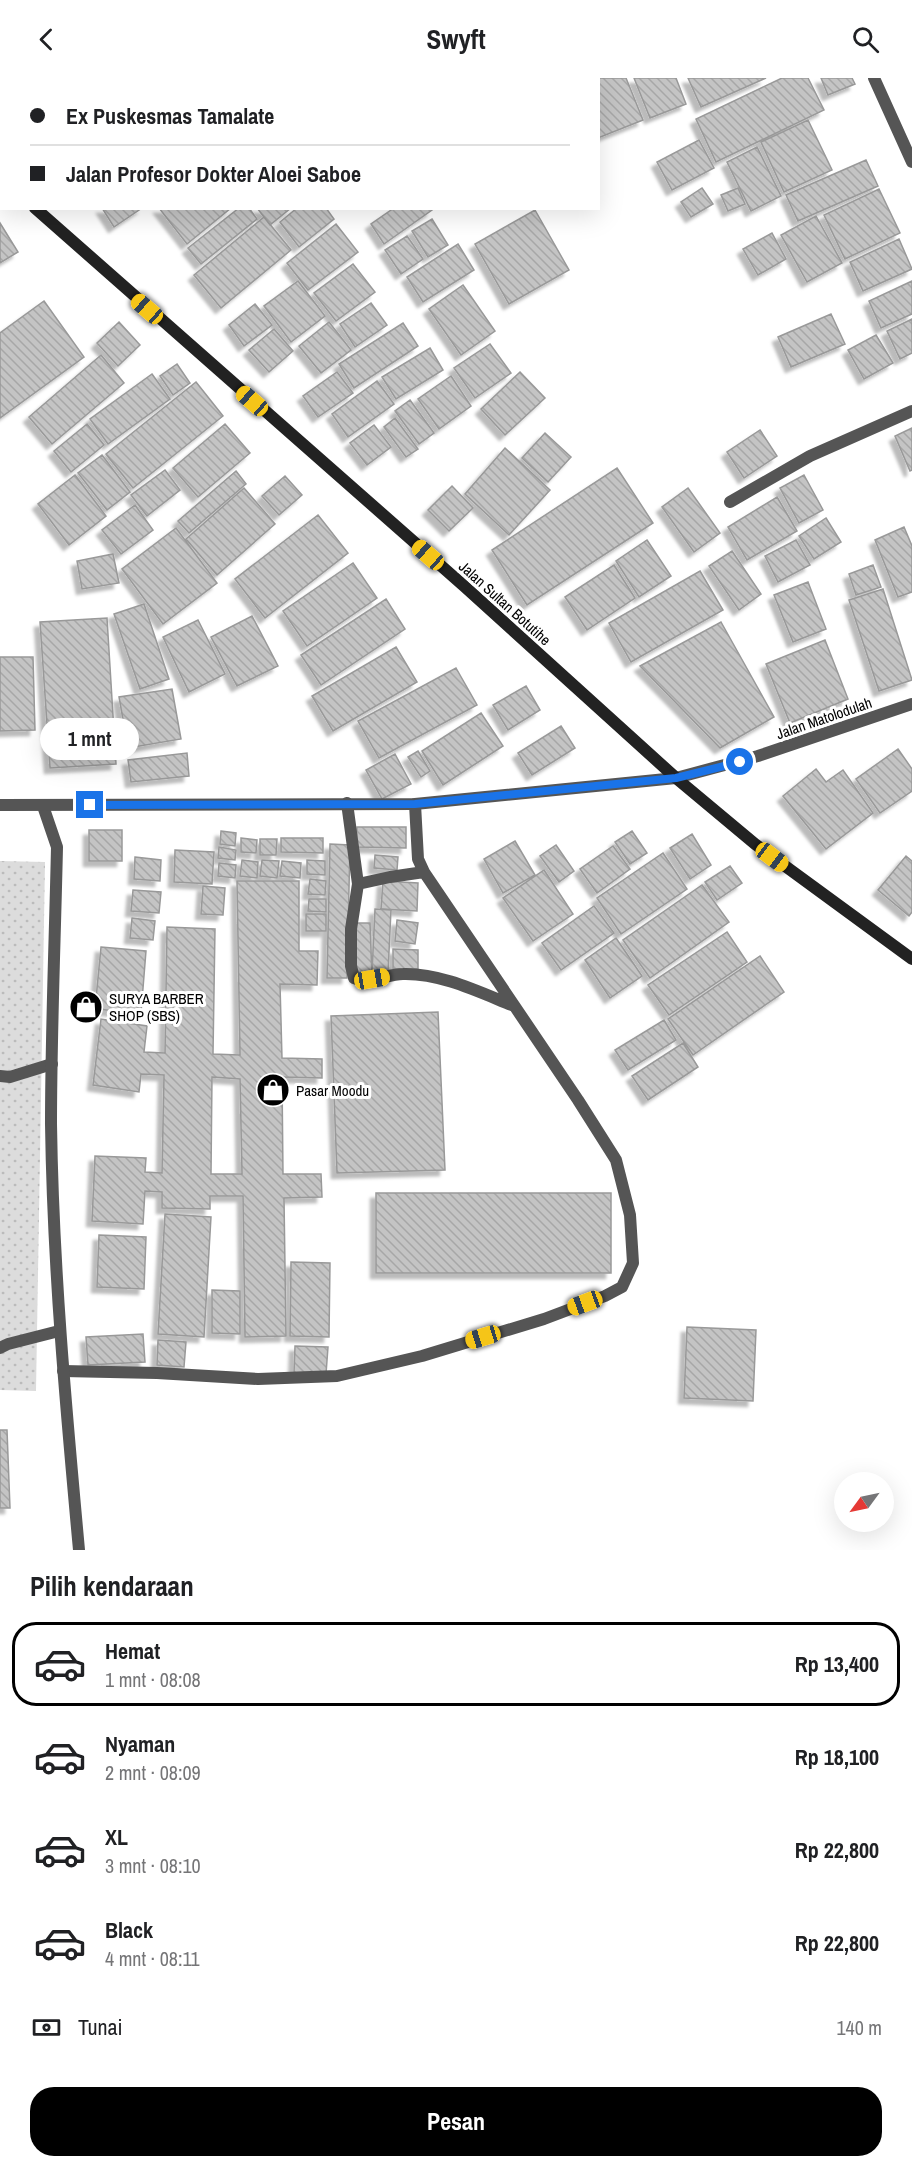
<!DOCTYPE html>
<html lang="id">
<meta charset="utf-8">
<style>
:root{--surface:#fff;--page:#f2f2f2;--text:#202124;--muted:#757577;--line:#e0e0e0;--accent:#000}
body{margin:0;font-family:"Archivo Narrow",sans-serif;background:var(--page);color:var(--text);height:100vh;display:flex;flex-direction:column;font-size:22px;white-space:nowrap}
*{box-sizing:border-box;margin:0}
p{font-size:20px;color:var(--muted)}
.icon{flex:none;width:33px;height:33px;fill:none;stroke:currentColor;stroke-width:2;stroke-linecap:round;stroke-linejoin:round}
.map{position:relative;height:1472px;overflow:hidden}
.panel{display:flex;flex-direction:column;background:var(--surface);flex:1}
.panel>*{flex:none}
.hud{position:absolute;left:0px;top:0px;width:600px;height:132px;box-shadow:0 6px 24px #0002;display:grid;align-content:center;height:132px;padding:0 30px;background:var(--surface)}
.needle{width:39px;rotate:237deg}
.buttons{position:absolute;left:834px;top:1394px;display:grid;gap:12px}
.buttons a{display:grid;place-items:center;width:60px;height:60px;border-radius:50%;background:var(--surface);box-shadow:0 6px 24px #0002;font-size:30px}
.end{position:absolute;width:27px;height:27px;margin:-14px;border:8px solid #1a73e8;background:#fff;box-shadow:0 0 0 3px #fff}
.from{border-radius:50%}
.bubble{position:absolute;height:42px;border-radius:21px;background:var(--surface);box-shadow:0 6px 24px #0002;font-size:20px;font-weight:700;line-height:42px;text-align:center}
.car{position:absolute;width:18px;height:36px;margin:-18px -9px;border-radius:8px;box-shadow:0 0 4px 2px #0007;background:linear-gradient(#f5c518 24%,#345 0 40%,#f5c518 0 76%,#345 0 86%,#f5c518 0)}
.hud b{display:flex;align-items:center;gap:21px;height:57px;font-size:22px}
.hud b+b{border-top:2px solid var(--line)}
.hud i{width:15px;height:15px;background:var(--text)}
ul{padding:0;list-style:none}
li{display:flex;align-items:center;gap:18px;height:84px;margin:0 12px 9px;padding:0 18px;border:3px solid transparent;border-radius:24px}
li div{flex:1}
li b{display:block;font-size:22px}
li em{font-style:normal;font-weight:700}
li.on{border-color:var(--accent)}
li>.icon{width:54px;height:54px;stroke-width:1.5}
h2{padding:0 30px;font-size:27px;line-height:72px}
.pay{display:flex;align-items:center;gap:15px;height:66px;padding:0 30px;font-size:22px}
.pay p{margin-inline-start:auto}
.cta{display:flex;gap:12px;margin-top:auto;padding:12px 30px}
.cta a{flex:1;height:69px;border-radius:24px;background:var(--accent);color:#fff;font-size:24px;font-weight:700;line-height:69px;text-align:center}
header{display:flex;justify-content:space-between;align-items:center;height:78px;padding:0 30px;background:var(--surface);font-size:27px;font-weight:700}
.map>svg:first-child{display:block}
</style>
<header><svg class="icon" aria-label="back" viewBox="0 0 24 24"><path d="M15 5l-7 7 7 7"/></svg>Swyft<svg class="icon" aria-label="search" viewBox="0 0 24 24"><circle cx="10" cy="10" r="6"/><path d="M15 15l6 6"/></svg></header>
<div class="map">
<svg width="912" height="1472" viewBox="0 0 912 1472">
<defs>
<pattern id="garden-dots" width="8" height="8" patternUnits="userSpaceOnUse" patternTransform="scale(1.5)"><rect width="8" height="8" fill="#dcdcdc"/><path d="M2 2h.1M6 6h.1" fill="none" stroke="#bbb" stroke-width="1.8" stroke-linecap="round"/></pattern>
<pattern id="building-back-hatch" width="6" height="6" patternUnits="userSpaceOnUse" patternTransform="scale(1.5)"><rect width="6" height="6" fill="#c4c4c4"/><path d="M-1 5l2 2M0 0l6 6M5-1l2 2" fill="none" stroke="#a7a7a7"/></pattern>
<filter id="shadow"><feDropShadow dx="-5.5" dy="5.5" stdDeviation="1.5" flood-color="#0004"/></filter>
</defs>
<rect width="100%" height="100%" fill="#fff"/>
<!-- garden -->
<path fill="url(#garden-dots)" d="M 0,783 L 45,784 L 36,1313 L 0,1312 Z"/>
<!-- building -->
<path fill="url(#building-back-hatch)" stroke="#999" stroke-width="1.5" fill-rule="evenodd" filter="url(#shadow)" d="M 0,0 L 37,2 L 2,2 L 0,45 Z
M 585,0 L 626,0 L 643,42 L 598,60 L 598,2 L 581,2 Z
M 634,0 L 676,0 L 686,26 L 650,40 Z
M 688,0 L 766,0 L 701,29 Z
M 782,0 L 808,0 L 824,32 L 716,84 L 696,41 Z
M 821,0 L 852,0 L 855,6 L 828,17 Z
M 808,42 L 832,92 L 784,114 L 761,64 Z
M 699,62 L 714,90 L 672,112 L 657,84 Z
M 757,69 L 781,118 L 751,133 L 727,84 Z
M 866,82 L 878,108 L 798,143 L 786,117 Z
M 702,110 L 713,126 L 691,139 L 681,124 Z
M 738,110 L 745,126 L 728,133 L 721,117 Z
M 879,111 L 900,155 L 845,181 L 824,137 Z
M 102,130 L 142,130 L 114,149 Z
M 159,130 L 231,130 L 187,166 Z
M 239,130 L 249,130 L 257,141 L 201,186 L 188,170 Z
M 257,130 L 291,130 L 270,147 Z
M 297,130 L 326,130 L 334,141 L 299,169 L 280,144 Z
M 394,130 L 431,130 L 432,132 L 384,166 L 371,146 Z
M 535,132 L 569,192 L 509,226 L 475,166 Z
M 816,138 L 842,185 L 807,204 L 781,157 Z
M 264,139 L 291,172 L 221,230 L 194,197 Z
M 432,141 L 448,167 L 428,179 L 412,153 Z
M 0,145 L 18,174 L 0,185 Z
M 336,146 L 358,174 L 308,212 L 287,185 Z
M 772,155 L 786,181 L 758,197 L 743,171 Z
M 407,158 L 423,181 L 401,196 L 385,172 Z
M 899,161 L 912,191 L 863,213 L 850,184 Z
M 458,166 L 474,192 L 423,224 L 407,199 Z
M 353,186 L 375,214 L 336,243 L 314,215 Z
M 298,203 L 325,238 L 291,264 L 264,228 Z
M 912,203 L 912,236 L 881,250 L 869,223 Z
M 463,207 L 495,253 L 461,277 L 429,231 Z
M 44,223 L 84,279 L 0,340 L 0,255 Z
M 371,225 L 387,247 L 355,269 L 340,246 Z
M 255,226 L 272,247 L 244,268 L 229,247 Z
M 831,236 L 845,266 L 791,289 L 778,259 Z
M 912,241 L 912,275 L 900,281 L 887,253 Z
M 119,244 L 140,267 L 118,288 L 97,265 Z
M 329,244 L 351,272 L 321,295 L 299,268 Z
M 403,245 L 418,268 L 354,310 L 339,286 Z
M 274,251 L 293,273 L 269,294 L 249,272 Z
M 876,257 L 893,285 L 864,301 L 848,272 Z
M 490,266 L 511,295 L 475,320 L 454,290 Z
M 430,270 L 443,292 L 396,321 L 382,299 Z
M 101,277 L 124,305 L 52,366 L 29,339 Z
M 177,286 L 190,305 L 173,317 L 160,298 Z
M 337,294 L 353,315 L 318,339 L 303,318 Z
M 520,294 L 545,320 L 505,357 L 481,331 Z
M 152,296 L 170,321 L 108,366 L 90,341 Z
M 451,298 L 471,328 L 439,351 L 418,321 Z
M 377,303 L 394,326 L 348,359 L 332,336 Z
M 196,304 L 223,338 L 133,410 L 106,376 Z
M 410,322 L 434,355 L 419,366 L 395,333 Z
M 395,340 L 418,371 L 406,379 L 384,349 Z
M 87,346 L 104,367 L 71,394 L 54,373 Z
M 225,346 L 250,375 L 198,419 L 173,390 Z
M 374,347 L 391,369 L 367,387 L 350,365 Z
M 912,350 L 912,392 L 910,393 L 895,358 Z
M 760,352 L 777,378 L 744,400 L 727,374 Z
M 545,355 L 571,379 L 548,404 L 522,380 Z
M 505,370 L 550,412 L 509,457 L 465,416 Z
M 102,377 L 130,414 L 107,432 L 78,395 Z
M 617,390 L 653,445 L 527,527 L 492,472 Z
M 165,392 L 180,412 L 147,438 L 131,417 Z
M 236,393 L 246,406 L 189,455 L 178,443 Z
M 75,397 L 106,438 L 69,467 L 38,426 Z
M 804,397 L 823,432 L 799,445 L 780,410 Z
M 285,398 L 302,417 L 279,437 L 262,418 Z
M 452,408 L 473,430 L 449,453 L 428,432 Z
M 244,410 L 275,446 L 217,497 L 186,461 Z
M 688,410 L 720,455 L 694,474 L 662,429 Z
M 777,419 L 797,453 L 747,482 L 728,449 Z
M 135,427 L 153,452 L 121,476 L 102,452 Z
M 318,437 L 348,475 L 265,540 L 235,501 Z
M 826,440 L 841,464 L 814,481 L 799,458 Z
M 904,449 L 912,468 L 912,514 L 898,519 L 875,462 Z
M 176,450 L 217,505 L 163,546 L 122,491 Z
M 647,462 L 671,498 L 639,519 L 616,483 Z
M 796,462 L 810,487 L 778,504 L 765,478 Z
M 732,473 L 761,516 L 739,532 L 709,488 Z
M 113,476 L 119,505 L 82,511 L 77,483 Z
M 353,485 L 377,520 L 307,568 L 283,533 Z
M 614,487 L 635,520 L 587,552 L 565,519 Z
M 873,487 L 881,509 L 856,517 L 849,496 Z
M 700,493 L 723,532 L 631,584 L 609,545 Z
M 808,504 L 826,551 L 793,564 L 774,517 Z
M 883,511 L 912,602 L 879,613 L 849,522 Z
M 386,521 L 405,551 L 321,607 L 301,577 Z
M 144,526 L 169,601 L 140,611 L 114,536 Z
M 252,538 L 278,588 L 237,608 L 211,559 Z
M 107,540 L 116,686 L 50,690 L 40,544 Z
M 198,542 L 225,596 L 189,614 L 163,559 Z
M 721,544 L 774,639 L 720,670 L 640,588 Z
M 825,562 L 848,621 L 790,645 L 766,586 Z
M 396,569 L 417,604 L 333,653 L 312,618 Z
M 0,579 L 33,579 L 35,652 L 0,653 Z
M 456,590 L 477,627 L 379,680 L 358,643 Z
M 526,608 L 540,632 L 508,652 L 493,627 Z
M 172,611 L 181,661 L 128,670 L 119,619 Z
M 481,635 L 503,668 L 443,707 L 422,673 Z
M 561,648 L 575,670 L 532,697 L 518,675 Z
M 898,671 L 912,691 L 912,713 L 880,735 L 856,701 Z
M 418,673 L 430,693 L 421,699 L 408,679 Z
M 187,675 L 189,698 L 131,704 L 128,682 Z
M 395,676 L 411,706 L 382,721 L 366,692 Z
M 816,691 L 826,704 L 843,692 L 873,735 L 826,771 L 783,718 Z
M 357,749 L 406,749 L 406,770 L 356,769 Z
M 89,752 L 122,752 L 122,783 L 89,783 Z
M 221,753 L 236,755 L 235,768 L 220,766 Z
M 632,753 L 647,775 L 630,786 L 615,764 Z
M 692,756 L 711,787 L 690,801 L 670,770 Z
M 241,760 L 257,762 L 256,775 L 241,774 Z
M 281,760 L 323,760 L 323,775 L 281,774 Z
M 260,761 L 277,761 L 276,777 L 260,777 Z
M 515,763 L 535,797 L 503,815 L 484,781 Z
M 330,766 L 350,767 L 347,900 L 327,900 Z
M 556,767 L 574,793 L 559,804 L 540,778 Z
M 613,768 L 630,791 L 597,815 L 580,791 Z
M 219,769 L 236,772 L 235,782 L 218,780 Z
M 175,772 L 214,774 L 212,806 L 174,804 Z
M 663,775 L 687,811 L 621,856 L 597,820 Z
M 375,777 L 398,779 L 397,792 L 374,790 Z
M 906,778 L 912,783 L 912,834 L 909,838 L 878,812 Z
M 135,779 L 161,782 L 160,803 L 134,801 Z
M 242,782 L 258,784 L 257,800 L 240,798 Z
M 262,782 L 279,783 L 277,800 L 260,798 Z
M 307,782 L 325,783 L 325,797 L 307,796 Z
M 282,783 L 301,785 L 300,800 L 280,798 Z
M 219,785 L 236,787 L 235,800 L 218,798 Z
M 730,788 L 742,805 L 717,822 L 705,804 Z
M 544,792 L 573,836 L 533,863 L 503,820 Z
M 310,801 L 326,803 L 325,817 L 308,816 Z
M 237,803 L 299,803 L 299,873 L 318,873 L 317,907 L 280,906 L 282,980 L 322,981 L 322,1000 L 282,999 L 283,1096 L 321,1096 L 322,1119 L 284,1120 L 286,1258 L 245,1259 L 243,1118 L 210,1118 L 210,1131 L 162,1130 L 162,1114 L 145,1113 L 143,1146 L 92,1143 L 95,1078 L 146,1080 L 145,1094 L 162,1095 L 164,997 L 141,996 L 139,1014 L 93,1007 L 101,941 L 147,948 L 144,974 L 165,975 L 167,849 L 215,851 L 213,976 L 240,977 ZM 212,999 L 240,1001 L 242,1096 L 211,1096 Z
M 383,803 L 418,805 L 417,833 L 381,831 Z
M 702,807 L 729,844 L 650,900 L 623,862 Z
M 203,808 L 225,810 L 223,837 L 201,836 Z
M 133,812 L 161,814 L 159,835 L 131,833 Z
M 309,821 L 326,821 L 326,834 L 308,833 Z
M 594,828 L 614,855 L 561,892 L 542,865 Z
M 375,831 L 391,832 L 388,895 L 372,894 Z
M 306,836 L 326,836 L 326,853 L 306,853 Z
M 132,840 L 155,843 L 153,862 L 130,860 Z
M 397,842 L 418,845 L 415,866 L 395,863 Z
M 353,845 L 370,845 L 372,899 L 356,899 Z
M 727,854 L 747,884 L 669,937 L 648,907 Z
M 616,860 L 642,898 L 610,920 L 585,882 Z
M 101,869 L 146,873 L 141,935 L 95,931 Z
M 393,871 L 418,872 L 418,891 L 393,891 Z
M 760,878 L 784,914 L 693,977 L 668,941 Z
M 438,934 L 445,1092 L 337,1095 L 331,938 Z
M 664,942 L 676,962 L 628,992 L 615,972 Z
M 683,965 L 698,989 L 648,1022 L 632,998 Z
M 376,1115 L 611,1115 L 611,1195 L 376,1195 Z
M 165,1136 L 211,1139 L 204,1259 L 158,1256 Z
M 99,1157 L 146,1159 L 144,1211 L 97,1209 Z
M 291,1184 L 330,1185 L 329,1259 L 290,1258 Z
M 212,1212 L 240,1213 L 240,1256 L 212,1255 Z
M 687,1249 L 756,1252 L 753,1323 L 684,1320 Z
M 143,1256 L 145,1284 L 88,1287 L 86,1259 Z
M 158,1262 L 186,1264 L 184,1289 L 157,1287 Z
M 295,1268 L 328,1269 L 326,1296 L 294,1295 Z
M 0,1352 L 7,1352 L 10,1430 L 0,1430 Z"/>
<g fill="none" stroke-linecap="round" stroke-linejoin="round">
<!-- service -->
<path stroke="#555" stroke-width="12" d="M 347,725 L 358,806 L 351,851 L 351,888 L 354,900 C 369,907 387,896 403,896 C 441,895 479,914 514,928
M 358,806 L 390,799 L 424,794
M 0,998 L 10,999 L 52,986
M 0,1270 L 8,1266 L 59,1253
M 63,1293 L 157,1295 L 258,1301 L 337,1298 L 422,1278 L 544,1241 L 605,1218 L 622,1209 L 633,1185 L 630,1137 L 616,1082 L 578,1022 L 424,794 L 418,781 L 415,726"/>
<!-- minor -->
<path stroke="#555" stroke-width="12" d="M 874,0 L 912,84
M 730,424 L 810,378 L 912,333
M 676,700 L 758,678 L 912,626
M 43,728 L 57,769 C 55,861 51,954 51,1046 C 53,1189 66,1330 79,1472"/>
<!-- tertiary -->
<path stroke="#555" stroke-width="12" d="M 0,727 L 415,726 L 676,700"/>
<!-- secondary -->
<path stroke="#222" stroke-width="12" d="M 0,98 L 2,100
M 35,130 L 464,508 L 676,700 L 755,766 L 912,881"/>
</g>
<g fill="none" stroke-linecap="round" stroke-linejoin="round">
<!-- route -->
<path stroke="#1a73e8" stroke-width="8" d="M 90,727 L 415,726 L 676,700 L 740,684"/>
</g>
<!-- icons -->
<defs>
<g id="shop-disc" transform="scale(1.725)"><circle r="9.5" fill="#000" stroke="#fff"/><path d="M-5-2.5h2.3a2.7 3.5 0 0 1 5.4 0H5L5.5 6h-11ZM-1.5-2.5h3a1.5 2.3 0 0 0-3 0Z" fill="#fff"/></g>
</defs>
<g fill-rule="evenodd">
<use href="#shop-disc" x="86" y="929"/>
<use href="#shop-disc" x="273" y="1012"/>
</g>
<g text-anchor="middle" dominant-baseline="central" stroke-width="6" stroke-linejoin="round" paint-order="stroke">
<!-- street labels -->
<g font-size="15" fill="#000" stroke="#fff">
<text transform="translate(505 525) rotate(42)">Jalan Sultan Botutihe</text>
<text transform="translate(824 640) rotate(-19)">Jalan Matolodulah</text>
</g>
<!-- poi labels -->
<g font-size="15" fill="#000" stroke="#fff" text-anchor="start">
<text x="109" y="920">SURYA BARBER<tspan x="109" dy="17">SHOP (SBS)</tspan></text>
<text x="296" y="1012">Pasar Moodu</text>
</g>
</g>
</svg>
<div class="buttons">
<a><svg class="needle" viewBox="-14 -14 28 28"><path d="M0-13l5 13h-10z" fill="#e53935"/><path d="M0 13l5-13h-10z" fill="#757577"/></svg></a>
</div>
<i class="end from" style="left:740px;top:684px"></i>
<i class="end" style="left:90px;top:727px"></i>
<div class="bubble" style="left:40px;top:640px;width:99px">1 mnt</div>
<i class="car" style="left:147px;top:231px;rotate:311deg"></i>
<i class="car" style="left:252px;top:323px;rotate:311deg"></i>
<i class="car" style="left:428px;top:477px;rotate:311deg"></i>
<i class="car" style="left:772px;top:779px;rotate:127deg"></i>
<i class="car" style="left:372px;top:901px;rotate:80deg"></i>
<i class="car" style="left:585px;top:1225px;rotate:250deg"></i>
<i class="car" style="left:483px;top:1259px;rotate:253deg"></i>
<div class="hud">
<b><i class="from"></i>Ex Puskesmas Tamalate</b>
<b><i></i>Jalan Profesor Dokter Aloei Saboe</b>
</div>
</div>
<section class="panel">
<h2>Pilih kendaraan</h2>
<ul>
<li class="on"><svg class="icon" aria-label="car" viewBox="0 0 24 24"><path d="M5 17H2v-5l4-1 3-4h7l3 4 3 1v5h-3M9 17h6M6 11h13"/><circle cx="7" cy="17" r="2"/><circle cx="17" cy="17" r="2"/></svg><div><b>Hemat</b><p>1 mnt · 08:08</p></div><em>Rp 13,400</em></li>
<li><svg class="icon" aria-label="car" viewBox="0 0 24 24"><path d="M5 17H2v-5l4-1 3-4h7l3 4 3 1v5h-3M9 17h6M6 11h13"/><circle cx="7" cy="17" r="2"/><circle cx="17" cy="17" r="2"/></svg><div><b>Nyaman</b><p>2 mnt · 08:09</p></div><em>Rp 18,100</em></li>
<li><svg class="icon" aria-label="car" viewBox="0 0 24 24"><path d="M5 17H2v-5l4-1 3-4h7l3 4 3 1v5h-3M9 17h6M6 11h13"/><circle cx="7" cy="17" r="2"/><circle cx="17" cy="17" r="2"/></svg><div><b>XL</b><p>3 mnt · 08:10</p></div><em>Rp 22,800</em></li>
<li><svg class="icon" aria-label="car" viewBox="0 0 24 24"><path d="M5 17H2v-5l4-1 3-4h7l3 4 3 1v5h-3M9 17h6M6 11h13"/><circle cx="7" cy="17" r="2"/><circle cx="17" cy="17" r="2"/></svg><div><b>Black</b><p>4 mnt · 08:11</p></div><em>Rp 22,800</em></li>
</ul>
<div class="pay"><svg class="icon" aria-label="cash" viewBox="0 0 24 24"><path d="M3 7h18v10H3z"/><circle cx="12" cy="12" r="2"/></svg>Tunai<p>140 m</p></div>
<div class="cta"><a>Pesan</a></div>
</section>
